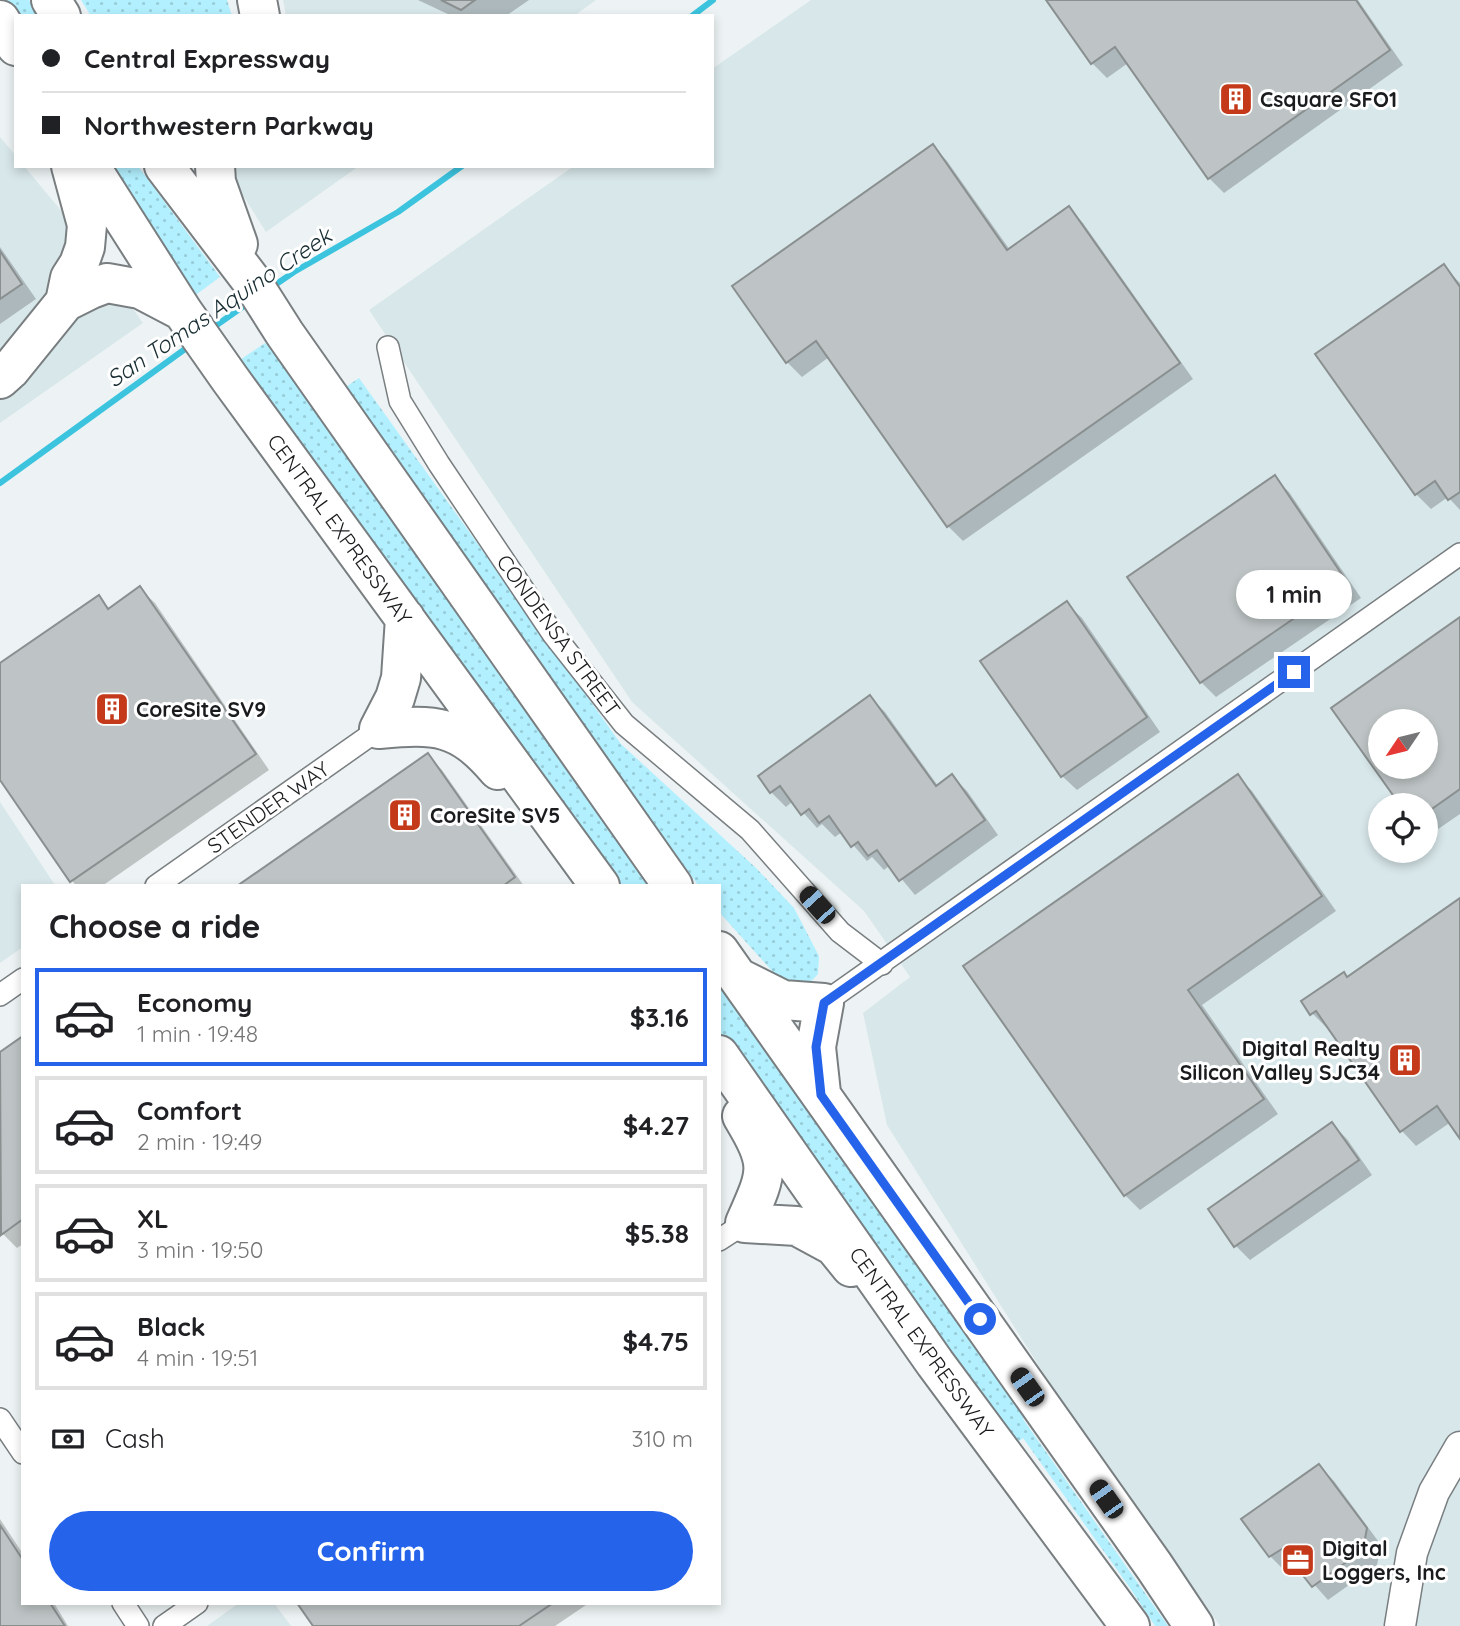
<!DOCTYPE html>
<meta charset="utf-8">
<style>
:root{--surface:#fff;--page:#f6f6f6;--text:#202124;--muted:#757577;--line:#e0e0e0;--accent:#2563eb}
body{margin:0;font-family:Quicksand,sans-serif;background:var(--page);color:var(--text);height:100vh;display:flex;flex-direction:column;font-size:26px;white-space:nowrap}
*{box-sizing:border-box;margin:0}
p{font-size:23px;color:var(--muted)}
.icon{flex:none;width:38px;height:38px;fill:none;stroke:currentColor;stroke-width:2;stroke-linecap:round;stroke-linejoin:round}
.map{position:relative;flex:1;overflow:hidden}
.sheet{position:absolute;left:21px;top:884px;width:700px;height:721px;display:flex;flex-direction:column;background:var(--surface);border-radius:0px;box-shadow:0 4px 10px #0003}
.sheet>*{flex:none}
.banner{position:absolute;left:14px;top:14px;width:700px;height:154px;border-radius:0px;box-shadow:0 4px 10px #0003;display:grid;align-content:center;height:154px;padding:0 28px;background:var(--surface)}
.needle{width:46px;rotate:235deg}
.controls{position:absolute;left:1368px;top:709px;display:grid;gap:14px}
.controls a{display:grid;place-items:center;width:70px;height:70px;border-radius:50%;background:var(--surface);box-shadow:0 4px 10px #0003;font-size:35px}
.end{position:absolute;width:32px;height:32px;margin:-16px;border:9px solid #2563eb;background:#fff;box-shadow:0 0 0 4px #fff}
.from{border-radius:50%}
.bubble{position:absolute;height:49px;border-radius:24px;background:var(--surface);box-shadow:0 4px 10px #0003;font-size:23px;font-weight:700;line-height:49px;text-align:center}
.car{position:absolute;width:21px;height:42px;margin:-21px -10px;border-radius:9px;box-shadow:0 0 5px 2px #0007;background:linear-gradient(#222 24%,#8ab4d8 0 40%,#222 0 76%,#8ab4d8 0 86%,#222 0)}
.banner b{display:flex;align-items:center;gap:24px;height:66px;font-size:26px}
.banner b+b{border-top:2px solid var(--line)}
.banner i{width:18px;height:18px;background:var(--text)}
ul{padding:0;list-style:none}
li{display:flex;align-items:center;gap:21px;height:98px;margin:0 14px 10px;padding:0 14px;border:4px solid var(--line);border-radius:0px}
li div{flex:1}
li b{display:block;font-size:26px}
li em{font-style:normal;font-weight:700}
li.on{border-color:var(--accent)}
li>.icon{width:63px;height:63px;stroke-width:1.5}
h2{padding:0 28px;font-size:32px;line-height:84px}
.pay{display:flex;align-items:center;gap:18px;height:77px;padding:0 28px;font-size:26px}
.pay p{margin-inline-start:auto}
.button{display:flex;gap:14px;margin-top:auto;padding:14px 28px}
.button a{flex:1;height:80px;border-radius:42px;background:var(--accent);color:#fff;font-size:28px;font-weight:700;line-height:80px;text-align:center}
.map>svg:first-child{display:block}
</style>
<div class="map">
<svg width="1460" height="1626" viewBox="0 0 1460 1626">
<defs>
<pattern id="grass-dots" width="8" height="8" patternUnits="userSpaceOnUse" patternTransform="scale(1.75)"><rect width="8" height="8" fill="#b2f0ff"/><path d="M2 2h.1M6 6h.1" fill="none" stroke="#98cdda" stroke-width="1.8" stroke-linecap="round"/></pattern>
</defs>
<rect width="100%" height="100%" fill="#edf3f4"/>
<!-- built -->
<path fill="#d8e7ea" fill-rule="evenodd" d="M 283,0 L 596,0 L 574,16 L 286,16 Z
M 811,0 L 1460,0 L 1460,1626 L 1220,1626 L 1051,1385 L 887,1125 L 863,1013 L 910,977 L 864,911 L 632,702 L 369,310 L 574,166 L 712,166 L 712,69 ZM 1381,721 L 1426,721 L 1426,766 L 1381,766 ZM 1381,805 L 1426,805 L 1426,850 L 1381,850 Z
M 0,137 L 16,156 L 16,166 L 24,166 L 74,226 L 143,323 L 0,423 Z
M 233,166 L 359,166 L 266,232 L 239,189 Z
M 0,802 L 55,885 L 23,886 L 23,947 L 0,963 Z
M 239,1603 L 274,1603 L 291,1626 L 207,1626 Z"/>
<!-- grass -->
<path fill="url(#grass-dots)" d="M 1,0 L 29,0 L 38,16 L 16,16 L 16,24 Z
M 81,0 L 227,0 L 232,16 L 91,16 Z
M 106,166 L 138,166 L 220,277 L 193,297 Z
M 265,343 L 275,354 L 657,885 L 614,885 L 237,362 Z
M 359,378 L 621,744 L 756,868 L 794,908 L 819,956 L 818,974 L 805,988 L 783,983 L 719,912 L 719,886 L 698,885 L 341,390 Z
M 719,973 L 1032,1408 L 1023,1419 L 1168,1626 L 1155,1626 L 1130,1588 L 1023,1438 L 1014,1445 L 719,1032 Z"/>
<!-- shadow -->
<path fill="#0003" fill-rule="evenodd" d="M 418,0 L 529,0 L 506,16 L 452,16 Z
M 1048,0 L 1358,0 L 1403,65 L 1224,193 L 1209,178 L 1128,63 L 1107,78 L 1092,63 Z
M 933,146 L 947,161 L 1010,250 L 1069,208 L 1083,223 L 1193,379 L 963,541 L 948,526 L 829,357 L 802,377 L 787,362 Z
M 0,247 L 36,299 L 0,324 Z
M 1443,266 L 1460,283 L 1460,510 L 1448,497 L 1431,509 L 1416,494 Z
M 1274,478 L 1289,492 L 1361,598 L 1216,697 L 1201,682 Z
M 140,589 L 155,603 L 269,770 L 102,886 L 76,886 L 0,777 L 0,666 L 99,598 L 110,609 Z
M 1067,604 L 1082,618 L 1160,732 L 1077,790 L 1062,776 Z
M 1460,619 L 1460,814 L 1428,836 L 1426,834 L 1426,805 L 1402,805 L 1334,708 ZM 1381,721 L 1426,721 L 1426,766 L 1381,766 Z
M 870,697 L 885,712 L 938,786 L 952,776 L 967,791 L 998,835 L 915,895 L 890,865 L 884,870 L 872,857 L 867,861 L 842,832 L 835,837 L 822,824 L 817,828 L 793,801 L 786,807 L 771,792 Z
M 427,755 L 442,770 L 524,886 L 240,886 Z
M 1237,776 L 1252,791 L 1336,911 L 1202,1005 L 1278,1114 L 1140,1210 L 1125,1195 Z
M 1460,900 L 1460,1136 L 1451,1122 L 1416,1146 L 1402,1131 L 1329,1027 L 1327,1028 L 1312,1013 L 1348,979 Z
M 23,1038 L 23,1244 L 17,1248 L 0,1231 L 0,1054 Z
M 1332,1124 L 1347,1139 L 1372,1175 L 1250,1260 L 1236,1246 Z
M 1319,1466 L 1334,1481 L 1381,1545 L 1377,1565 L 1328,1600 L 1296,1564 L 1285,1571 L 1270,1556 Z
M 0,1519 L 23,1554 L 23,1603 L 54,1603 L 68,1626 L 0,1626 Z
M 299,1603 L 589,1603 L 555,1626 L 315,1626 Z"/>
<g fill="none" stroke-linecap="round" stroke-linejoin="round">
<!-- stream -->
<path stroke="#3cc4df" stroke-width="6" d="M 692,16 L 713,0
M 272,287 L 294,272 L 398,212 L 462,166
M 211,329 L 251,301
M 0,483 L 192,344"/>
</g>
<!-- building -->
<path fill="#bec4c5" stroke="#8a8f90" stroke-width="2" fill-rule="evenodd" d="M 441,0 L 475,0 L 461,10 Z
M 1046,0 L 1356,0 L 1390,50 L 1208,179 L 1115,47 L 1091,64 Z
M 933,144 L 1007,250 L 1069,206 L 1180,363 L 947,527 L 816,341 L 786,363 L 732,286 Z
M 0,251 L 22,284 L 0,299 Z
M 1444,264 L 1460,287 L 1460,492 L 1448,500 L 1435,481 L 1415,495 L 1315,354 Z
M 1275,475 L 1347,582 L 1200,683 L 1127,577 Z
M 140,586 L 256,754 L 70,882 L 0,780 L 0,663 L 99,595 L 108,609 Z
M 1067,601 L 1147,717 L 1061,777 L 980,661 Z
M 1460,617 L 1460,789 L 1426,813 L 1426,805 L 1400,805 L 1331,708 ZM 1381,721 L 1426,721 L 1426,766 L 1381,766 Z
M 870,695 L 936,786 L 952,774 L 985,820 L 899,881 L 877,850 L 868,856 L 858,842 L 851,847 L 829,816 L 819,823 L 809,809 L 801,815 L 780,786 L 770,793 L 758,776 Z
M 428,753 L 515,877 L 503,886 L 237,886 Z
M 1238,774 L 1322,896 L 1188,990 L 1264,1099 L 1124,1196 L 963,966 Z
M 1460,898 L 1460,1139 L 1437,1106 L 1400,1132 L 1316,1011 L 1310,1015 L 1301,1001 L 1344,972 L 1347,977 Z
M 23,1036 L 23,1219 L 1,1235 L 0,1052 Z
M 1332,1122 L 1359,1160 L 1234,1247 L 1208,1209 Z
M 1319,1464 L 1367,1528 L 1363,1550 L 1312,1587 L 1282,1549 L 1269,1557 L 1241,1519 Z
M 0,1525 L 23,1560 L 23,1603 L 50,1603 L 65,1626 L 0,1626 Z
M 297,1603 L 553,1603 L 519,1626 L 313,1626 Z"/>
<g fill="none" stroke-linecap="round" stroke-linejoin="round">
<!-- street casing -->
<g stroke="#797e80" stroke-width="24">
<path id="street" d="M 388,347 L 400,401 L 439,464 L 553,634 L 624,724 L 750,830 L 840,932 L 882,964
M 156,886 L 379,729
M 0,995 L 23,979
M 824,1003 L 1460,554
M 719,1240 L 745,1223
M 0,1419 L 23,1453
M 123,1603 L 138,1626
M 164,1626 L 197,1603"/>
</g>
<!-- secondary casing -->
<g stroke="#797e80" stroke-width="33">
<path id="secondary" d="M 1400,1626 L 1412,1553 L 1434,1492 L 1460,1447"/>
</g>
<!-- highway casing -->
<g stroke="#797e80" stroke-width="42">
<path id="highway" d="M 51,0 L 61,16
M 257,0 L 260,16
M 0,20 L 16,46
M 90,166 L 183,312 L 230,379 L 600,886
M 164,166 L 250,279 L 285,334 L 673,886
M 215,166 L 216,182 L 238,244
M 65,302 L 70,278 L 79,264 L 85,247 L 87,225 L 71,166
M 0,379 L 10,370 L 65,302 L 91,289 L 107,283 L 140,289 L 182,311
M 379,729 C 436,724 459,724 498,770
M 379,729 L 395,698 L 401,678 L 405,618
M 719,951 L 1154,1566 L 1194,1626
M 739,978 L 783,1000 L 824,1003 L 816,1047 L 821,1093
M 719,1055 L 935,1363 L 1130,1626
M 742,1116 C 772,1166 768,1171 745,1223 L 797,1226 L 834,1246 L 851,1267"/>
</g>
<!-- street -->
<use href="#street" stroke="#fff" stroke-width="21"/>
<!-- secondary -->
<use href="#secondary" stroke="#fff" stroke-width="30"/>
<!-- highway -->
<use href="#highway" stroke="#fff" stroke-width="38"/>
</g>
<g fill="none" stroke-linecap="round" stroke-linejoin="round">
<!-- route -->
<path stroke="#2563eb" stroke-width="9" d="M 980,1319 L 821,1095 L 816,1047 L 824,1003 L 1294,672"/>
</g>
<!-- icons -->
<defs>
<g id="building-square" transform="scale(1.75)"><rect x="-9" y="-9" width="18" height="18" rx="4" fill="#c33919" stroke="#fff"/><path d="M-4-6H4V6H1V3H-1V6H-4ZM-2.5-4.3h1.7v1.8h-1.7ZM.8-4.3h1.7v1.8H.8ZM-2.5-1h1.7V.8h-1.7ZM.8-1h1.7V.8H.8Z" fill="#fff"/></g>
<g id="office-square" transform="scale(1.75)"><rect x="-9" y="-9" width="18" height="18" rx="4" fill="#c33919" stroke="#fff"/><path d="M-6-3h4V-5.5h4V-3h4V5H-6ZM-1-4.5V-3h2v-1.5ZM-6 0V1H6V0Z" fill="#fff"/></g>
</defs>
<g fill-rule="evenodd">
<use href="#building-square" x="1236" y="99"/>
<use href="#building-square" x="112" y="709"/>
<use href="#building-square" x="405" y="815"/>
<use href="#building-square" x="1405" y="1060"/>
<use href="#office-square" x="1298" y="1560"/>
</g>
<g text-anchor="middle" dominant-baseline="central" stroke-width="6" stroke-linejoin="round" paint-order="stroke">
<!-- poi labels -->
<g font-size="21" font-weight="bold" fill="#191b1c" stroke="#fff" text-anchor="start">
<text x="1260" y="99">Csquare SFO1</text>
<text x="136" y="709">CoreSite SV9</text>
<text x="430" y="815">CoreSite SV5</text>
<text x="1380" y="1048" text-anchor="end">Digital Realty<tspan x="1380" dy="24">Silicon Valley SJC34</tspan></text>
<text x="1322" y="1548">Digital<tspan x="1322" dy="24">Loggers, Inc</tspan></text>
</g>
<!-- street labels -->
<g font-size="21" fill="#191b1c" stroke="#fff">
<text transform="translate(340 529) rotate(54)">CENTRAL EXPRESSWAY</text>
<text transform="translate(559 635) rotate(54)">CONDENSA STREET</text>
<text transform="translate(268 807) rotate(-35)">STENDER WAY</text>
<text transform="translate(922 1342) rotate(54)">CENTRAL EXPRESSWAY</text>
</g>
<!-- water labels -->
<g font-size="23" font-style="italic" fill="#182e33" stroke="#fff">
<text transform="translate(219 307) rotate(-34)">San Tomas Aquino Creek</text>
</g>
</g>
</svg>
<div class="controls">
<a><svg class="needle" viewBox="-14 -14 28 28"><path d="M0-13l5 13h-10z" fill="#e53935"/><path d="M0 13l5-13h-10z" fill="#757577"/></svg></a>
<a><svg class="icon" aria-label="locate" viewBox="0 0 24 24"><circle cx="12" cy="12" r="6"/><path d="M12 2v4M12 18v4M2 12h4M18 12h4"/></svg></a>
</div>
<i class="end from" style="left:980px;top:1319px"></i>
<i class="end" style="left:1294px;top:672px"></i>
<div class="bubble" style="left:1236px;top:570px;width:116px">1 min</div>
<i class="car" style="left:817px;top:905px;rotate:318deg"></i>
<i class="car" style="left:1027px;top:1387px;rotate:325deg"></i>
<i class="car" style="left:1106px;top:1499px;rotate:325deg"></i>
<div class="banner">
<b><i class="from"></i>Central Expressway</b>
<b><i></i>Northwestern Parkway</b>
</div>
<section class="sheet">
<h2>Choose a ride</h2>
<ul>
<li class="on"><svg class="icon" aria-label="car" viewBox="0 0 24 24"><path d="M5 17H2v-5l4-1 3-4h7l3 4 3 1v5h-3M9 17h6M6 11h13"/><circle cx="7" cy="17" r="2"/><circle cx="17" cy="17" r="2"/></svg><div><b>Economy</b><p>1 min · 19:48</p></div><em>$3.16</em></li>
<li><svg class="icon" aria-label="car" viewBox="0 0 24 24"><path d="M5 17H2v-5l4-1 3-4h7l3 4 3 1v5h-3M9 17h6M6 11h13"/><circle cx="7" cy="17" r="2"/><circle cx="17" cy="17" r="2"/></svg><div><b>Comfort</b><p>2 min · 19:49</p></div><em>$4.27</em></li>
<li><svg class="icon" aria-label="car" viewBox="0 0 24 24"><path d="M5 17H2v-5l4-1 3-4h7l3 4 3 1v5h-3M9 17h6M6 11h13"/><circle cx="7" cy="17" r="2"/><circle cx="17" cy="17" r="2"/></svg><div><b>XL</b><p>3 min · 19:50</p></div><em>$5.38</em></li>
<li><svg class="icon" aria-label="car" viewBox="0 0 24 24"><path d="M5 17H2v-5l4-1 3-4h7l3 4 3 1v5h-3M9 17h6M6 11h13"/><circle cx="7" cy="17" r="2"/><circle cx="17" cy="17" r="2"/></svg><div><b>Black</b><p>4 min · 19:51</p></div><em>$4.75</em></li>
</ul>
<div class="pay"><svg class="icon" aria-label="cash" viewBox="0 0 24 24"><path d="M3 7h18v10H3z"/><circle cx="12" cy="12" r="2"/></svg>Cash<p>310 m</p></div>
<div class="button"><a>Confirm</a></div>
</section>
</div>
